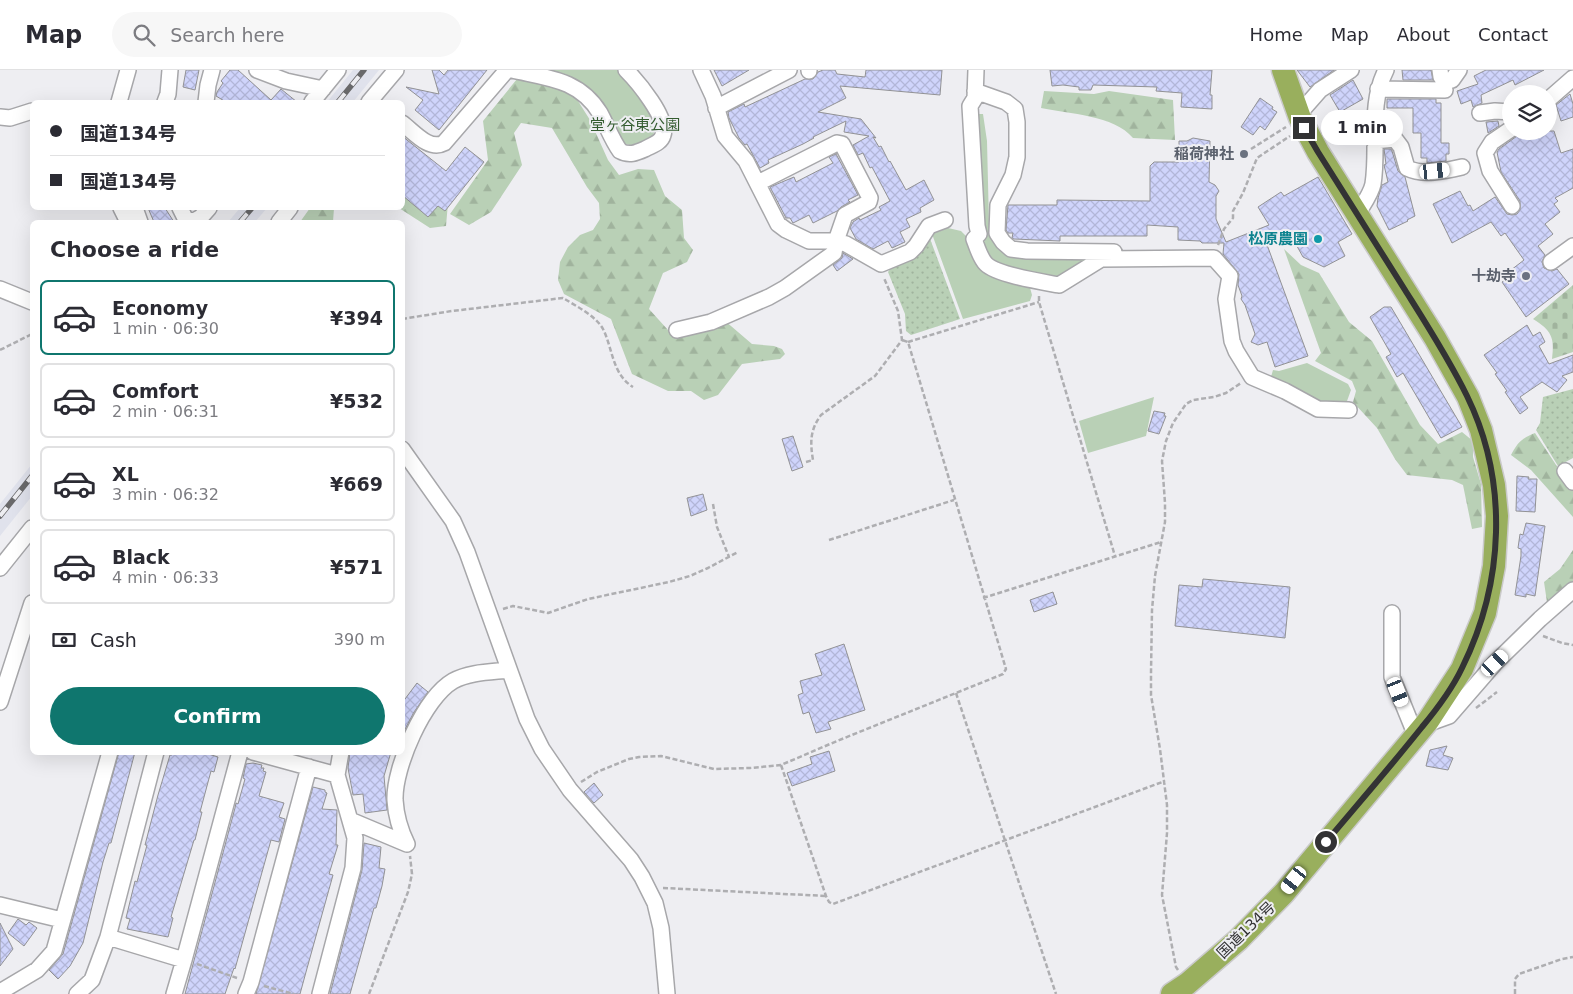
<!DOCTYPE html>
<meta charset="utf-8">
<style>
:root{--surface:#fff;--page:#f7f7f7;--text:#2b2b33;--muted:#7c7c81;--line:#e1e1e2;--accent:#0f766e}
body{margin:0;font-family:"DejaVu Sans","Noto Sans JP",sans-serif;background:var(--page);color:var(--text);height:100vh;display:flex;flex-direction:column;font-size:19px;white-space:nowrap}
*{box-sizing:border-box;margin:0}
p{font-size:16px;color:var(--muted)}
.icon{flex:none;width:28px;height:28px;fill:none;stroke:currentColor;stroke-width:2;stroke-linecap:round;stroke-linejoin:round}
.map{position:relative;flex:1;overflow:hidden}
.panel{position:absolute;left:30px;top:150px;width:375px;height:535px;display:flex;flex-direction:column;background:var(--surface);border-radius:8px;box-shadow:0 5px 20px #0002}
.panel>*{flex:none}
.guide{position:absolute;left:30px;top:30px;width:375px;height:110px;border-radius:8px;box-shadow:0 5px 20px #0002;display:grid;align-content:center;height:110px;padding:0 20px;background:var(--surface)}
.fabs{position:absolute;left:1502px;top:15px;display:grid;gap:10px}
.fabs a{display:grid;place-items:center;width:55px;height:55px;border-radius:50%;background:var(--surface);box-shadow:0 5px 20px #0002;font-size:25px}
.end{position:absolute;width:22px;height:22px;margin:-11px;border:6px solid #333334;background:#fff;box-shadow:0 0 0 2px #fff}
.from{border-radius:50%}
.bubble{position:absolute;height:35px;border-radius:18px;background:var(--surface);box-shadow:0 5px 20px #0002;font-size:16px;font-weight:700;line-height:35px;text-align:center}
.car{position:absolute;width:15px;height:30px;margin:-15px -8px;border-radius:6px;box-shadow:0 0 4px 1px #0007;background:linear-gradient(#fff 24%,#345 0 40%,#fff 0 76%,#345 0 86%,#fff 0)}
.guide b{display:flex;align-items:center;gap:18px;height:48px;font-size:19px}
.guide b+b{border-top:1px solid var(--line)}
.guide i{width:12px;height:12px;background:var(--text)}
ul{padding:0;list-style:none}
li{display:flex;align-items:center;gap:15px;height:75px;margin:0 10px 8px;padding:0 10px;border:2px solid var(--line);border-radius:8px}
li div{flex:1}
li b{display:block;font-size:19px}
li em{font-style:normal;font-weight:700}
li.active{border-color:var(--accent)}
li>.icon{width:45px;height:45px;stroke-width:1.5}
h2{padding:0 20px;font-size:22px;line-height:60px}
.pay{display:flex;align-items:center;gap:12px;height:55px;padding:0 20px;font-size:19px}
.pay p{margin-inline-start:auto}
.cta{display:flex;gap:10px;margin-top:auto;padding:10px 20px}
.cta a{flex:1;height:58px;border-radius:30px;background:var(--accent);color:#fff;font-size:20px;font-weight:700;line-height:58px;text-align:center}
header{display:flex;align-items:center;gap:30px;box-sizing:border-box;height:70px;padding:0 25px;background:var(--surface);border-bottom:1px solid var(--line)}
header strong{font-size:24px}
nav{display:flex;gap:28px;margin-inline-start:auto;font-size:18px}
.search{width:350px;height:45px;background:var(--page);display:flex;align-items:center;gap:12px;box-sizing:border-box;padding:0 18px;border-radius:28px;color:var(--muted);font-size:19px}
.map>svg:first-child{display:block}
</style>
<header>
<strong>Map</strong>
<div class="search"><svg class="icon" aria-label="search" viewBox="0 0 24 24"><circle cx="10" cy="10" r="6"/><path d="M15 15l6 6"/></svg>Search here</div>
<nav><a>Home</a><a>Map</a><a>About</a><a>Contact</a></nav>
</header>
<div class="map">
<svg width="1573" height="924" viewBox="0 0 1573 924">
<defs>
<pattern id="grass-dots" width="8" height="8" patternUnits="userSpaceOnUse" patternTransform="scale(1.25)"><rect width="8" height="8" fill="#b9d0b6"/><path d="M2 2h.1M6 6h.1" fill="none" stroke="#a0b39d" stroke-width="1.8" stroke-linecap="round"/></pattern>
<pattern id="forest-firs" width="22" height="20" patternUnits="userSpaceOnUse" patternTransform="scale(1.25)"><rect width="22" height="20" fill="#b9d0b6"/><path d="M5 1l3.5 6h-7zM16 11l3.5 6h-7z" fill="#a0b39d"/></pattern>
<pattern id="cemetery-stones" width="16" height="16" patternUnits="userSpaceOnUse" patternTransform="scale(1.25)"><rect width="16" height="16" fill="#b9d0b6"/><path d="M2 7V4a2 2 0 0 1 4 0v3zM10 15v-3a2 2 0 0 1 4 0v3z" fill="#a0b39d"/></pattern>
<pattern id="building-cross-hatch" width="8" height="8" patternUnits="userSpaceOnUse" patternTransform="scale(1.25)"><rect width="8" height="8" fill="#cfd4fb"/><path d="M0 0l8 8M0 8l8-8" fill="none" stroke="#b2b6d8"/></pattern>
</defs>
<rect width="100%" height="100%" fill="#eeeef2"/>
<!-- built -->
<path fill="#e0e2ec" d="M 353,0 L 379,0 L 353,32 L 327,32 Z
M 240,138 L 267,138 L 255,152 L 228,152 Z
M 32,394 L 32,426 L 0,466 L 0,434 Z"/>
<!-- grass -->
<path fill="url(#grass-dots)" d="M 929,166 L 960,249 L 911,265 L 906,261 L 905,244 L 888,202 L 893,195 Z
M 1573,319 L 1573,388 L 1558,396 L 1536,360 L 1540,353 L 1543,327 Z"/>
<!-- forest -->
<path fill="url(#forest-firs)" d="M 517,9 L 567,21 L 578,31 L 590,50 L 608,90 L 619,105 L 638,99 L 654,100 L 665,126 L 682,140 L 684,168 L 693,180 L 687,192 L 663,203 L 649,239 L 668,260 L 677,264 L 724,250 L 752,274 L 774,276 L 782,279 L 785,284 L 780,289 L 742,294 L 718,325 L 704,330 L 691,321 L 668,321 L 632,304 L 611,249 L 564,224 L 558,210 L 560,192 L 568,177 L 580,165 L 593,160 L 600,149 L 599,133 L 587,117 L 552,58 L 521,53 L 514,63 L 522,95 L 491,142 L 469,155 L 450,144 L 488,90 L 483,51 Z
M 1044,21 L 1094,24 L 1109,21 L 1173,30 L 1175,70 L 1133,68 C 1114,45 1069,44 1041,38 Z
M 403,110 L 448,133 L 446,156 L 430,158 L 399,138 L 402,138 Z
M 310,138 L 334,138 L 333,152 L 300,152 Z
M 1284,179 L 1301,195 L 1319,203 L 1349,252 L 1372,271 L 1420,355 L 1438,374 L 1462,362 L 1473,371 L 1473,387 L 1481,414 L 1482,457 L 1472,459 L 1463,415 L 1452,410 L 1407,405 L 1395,389 L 1377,358 L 1353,332 L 1356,321 L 1352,311 L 1315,291 L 1321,283 Z
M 1535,363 L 1562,404 L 1573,417 L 1573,447 L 1531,400 L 1511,385 C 1517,373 1522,368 1535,363 Z
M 1573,480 L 1573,512 L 1548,539 L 1544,512 L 1560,499 Z"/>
<!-- cemetery -->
<path fill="url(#cemetery-stones)" d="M 1573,215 L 1573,282 L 1552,289 C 1555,267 1551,260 1533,249 Z"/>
<!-- green -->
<path fill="#b9d0b6" d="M 544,0 L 618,0 L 637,20 L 657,55 L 652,68 L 634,76 L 622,73 L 587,18 L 569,6 Z
M 973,44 L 983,44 L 987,71 L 989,154 L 999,178 L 1098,186 L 1058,211 L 993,195 L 978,168 Z
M 948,158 L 961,161 L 970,170 L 975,183 L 1029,214 L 1032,225 L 1030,231 L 963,249 L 932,164 Z
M 1307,293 L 1348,314 L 1351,320 L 1347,331 L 1319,331 L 1271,307 L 1273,300 L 1279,301 Z
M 1154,327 L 1146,366 L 1088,383 L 1079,351 Z"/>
<!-- building -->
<path fill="url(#building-cross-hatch)" stroke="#929295" d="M 186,0 L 199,0 L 195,20 L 183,17 Z
M 230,0 L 238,0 L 271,30 L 281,19 L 297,32 L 226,32 L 216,26 L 217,22 L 223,13 L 221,11 Z
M 432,0 L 439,0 L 444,5 L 448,0 L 487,0 L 439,60 L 415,40 L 423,30 L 406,17 L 439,24 Z
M 714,0 L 749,0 L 722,16 Z
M 823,0 L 835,0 L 837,4 L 865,7 L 866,0 L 942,0 L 940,25 L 840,16 L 846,28 L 818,42 L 861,49 L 876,68 L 873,67 L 879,77 L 881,76 L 889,92 L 890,91 L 906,120 L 924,110 L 934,130 L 920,138 L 921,142 L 906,149 L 910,157 L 900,162 L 905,172 L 892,178 L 888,171 L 873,179 L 856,169 L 850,158 L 853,152 L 859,148 L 860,150 L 881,140 L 879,137 L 890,131 L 872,97 L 870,98 L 863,83 L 858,85 L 853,75 L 869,66 L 844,62 L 846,51 L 813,67 L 814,68 L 803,74 L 768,90 L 769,93 L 760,98 L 747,74 L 745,75 L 739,68 L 729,48 L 728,42 L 744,34 L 745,37 L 805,9 L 813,9 L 818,2 Z
M 1050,0 L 1212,0 L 1210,25 L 1212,25 L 1212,39 L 1181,37 L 1182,23 L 1156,21 L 1157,17 L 1093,15 L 1091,20 L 1079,20 L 1079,17 L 1063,15 L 1052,16 Z
M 1297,0 L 1334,0 L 1310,17 Z
M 1402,0 L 1431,0 L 1433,10 L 1403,10 Z
M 1486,0 L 1544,0 L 1515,15 L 1513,10 L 1481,25 L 1482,33 L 1473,37 L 1471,30 L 1461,34 L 1457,21 L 1478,14 L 1474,6 Z
M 1353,10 L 1363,29 L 1340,42 L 1330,25 Z
M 1570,24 L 1573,34 L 1573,47 L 1561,51 L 1556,35 Z
M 1260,28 L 1273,37 L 1272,39 L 1277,42 L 1265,60 L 1260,56 L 1253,65 L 1241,57 Z
M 1387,29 L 1436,29 L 1436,33 L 1441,33 L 1441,73 L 1449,73 L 1449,84 L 1446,84 L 1446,91 L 1427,93 L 1427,88 L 1421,88 L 1421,63 L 1413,63 L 1413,38 L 1387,38 Z
M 1498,51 L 1499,56 L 1488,63 L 1486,52 Z
M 1524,61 L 1554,61 L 1561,83 L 1573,79 L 1573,118 L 1555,128 L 1558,131 L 1554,134 L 1560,142 L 1545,154 L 1553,164 L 1538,176 L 1545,185 L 1542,192 L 1544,198 L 1552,201 L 1557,199 L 1569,214 L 1526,247 L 1502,212 L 1505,210 L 1502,207 L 1524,190 L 1505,163 L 1501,166 L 1491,152 L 1452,173 L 1433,134 L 1460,121 L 1468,136 L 1470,135 L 1473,141 L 1495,127 L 1507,144 L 1512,145 L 1517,144 L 1520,140 L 1520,131 L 1501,102 L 1497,82 L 1499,79 Z
M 402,66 L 446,101 L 465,77 L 484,92 L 445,141 L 438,136 L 428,147 L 402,125 Z
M 1193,68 L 1210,71 L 1209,112 L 1215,115 L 1219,121 L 1216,126 L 1216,149 L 1226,172 L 1269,155 L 1258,137 L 1281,122 L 1284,126 L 1318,107 L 1352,164 L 1338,172 L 1345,186 L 1324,197 L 1303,187 L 1288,160 L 1266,172 L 1308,286 L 1275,297 L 1267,272 L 1258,275 L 1251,272 L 1255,264 L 1245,235 L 1241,229 L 1242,226 L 1238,215 L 1239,204 L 1223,184 L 1224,173 L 1202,173 L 1200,171 L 1178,170 L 1178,157 L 1147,155 L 1147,166 L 1060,166 L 1060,171 L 1014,169 L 1012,168 L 1013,163 L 1008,163 L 1006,160 L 1008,135 L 1057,135 L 1057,130 L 1150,131 L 1150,96 L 1154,92 L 1179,92 L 1179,71 L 1187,71 Z
M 1384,79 L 1391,79 L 1392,81 L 1398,101 L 1405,107 L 1415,146 L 1407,150 L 1408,151 L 1389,160 L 1377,136 L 1378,128 L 1382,115 L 1388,112 L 1384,95 L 1386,94 Z
M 836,84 L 858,125 L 848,130 L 850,132 L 841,137 L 837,141 L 813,153 L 809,145 L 793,153 L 790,148 L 786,148 L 770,117 L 794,107 L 796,112 L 833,93 L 829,87 Z
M 148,138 L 165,138 L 174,152 L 154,152 Z
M 843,183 L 853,189 L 837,201 L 833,195 L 842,188 Z
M 1384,237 L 1391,237 L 1462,357 L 1441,368 L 1403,303 L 1397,307 L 1386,287 L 1391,284 L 1370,247 Z
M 1527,255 L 1533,266 L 1540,262 L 1545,272 L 1539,276 L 1549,294 L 1573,285 L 1573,302 L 1562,306 L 1567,310 L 1557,322 L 1542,312 L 1520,327 L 1528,338 L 1520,344 L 1505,322 L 1507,321 L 1495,304 L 1497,303 L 1484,285 Z
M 1154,341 L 1165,343 L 1164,346 L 1166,346 L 1159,364 L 1148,361 Z
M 793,366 L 803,397 L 792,401 L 782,369 Z
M 1517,406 L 1529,407 L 1528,409 L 1537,409 L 1535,442 L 1516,441 Z
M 703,424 L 707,440 L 691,446 L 687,428 Z
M 1526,453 L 1545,456 L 1535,526 L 1526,524 L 1526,527 L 1515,525 L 1521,486 L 1521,479 L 1518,478 L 1520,464 L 1523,465 Z
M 1203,509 L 1290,517 L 1285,568 L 1175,556 L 1179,515 L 1202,517 Z
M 1053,522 L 1057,534 L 1034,542 L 1030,530 Z
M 844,574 L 865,640 L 828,652 L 831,659 L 816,663 L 809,642 L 803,644 L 798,625 L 803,623 L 800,611 L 822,605 L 815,584 Z
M 417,613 L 428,622 L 414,642 L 402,665 L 402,633 Z
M 1447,676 L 1443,685 L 1453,688 L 1448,700 L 1426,696 L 1430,680 Z
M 829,681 L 835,701 L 792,716 L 787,703 L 812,694 L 810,687 Z
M 119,682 L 135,682 L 111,773 L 109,773 L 103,792 L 83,873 L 70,896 L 58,909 L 49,900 L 63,884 Z
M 173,682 L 202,682 L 218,687 L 214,702 L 211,701 L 200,742 L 202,742 L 195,770 L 194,770 L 171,847 L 173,848 L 168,867 L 127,859 L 130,849 L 126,848 L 135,811 L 137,812 L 147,775 L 145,775 L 158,725 L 170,685 L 172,685 Z
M 350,682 L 391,682 L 384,706 L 387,740 L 365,743 L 363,724 L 353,725 L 348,698 Z
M 253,693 L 262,695 L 261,698 L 264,698 L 263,701 L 266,702 L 259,726 L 284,733 L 279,747 L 285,749 L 279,772 L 271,770 L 235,899 L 234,898 L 225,924 L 185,924 L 235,738 L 236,733 L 238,734 L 245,709 L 243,708 L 246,694 Z
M 594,713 L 603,725 L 594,733 L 584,722 Z
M 313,717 L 325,720 L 325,722 L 327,723 L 322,739 L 337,740 L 336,775 L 338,775 L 329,804 L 333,805 L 306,902 L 300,924 L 256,924 Z
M 364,773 L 381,777 L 379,798 L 385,799 L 382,816 L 376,838 L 374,838 L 350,924 L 330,924 L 362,800 Z
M 18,849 L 26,855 L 29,852 L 37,858 L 24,876 L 8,863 Z
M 0,853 L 13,879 L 0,896 Z"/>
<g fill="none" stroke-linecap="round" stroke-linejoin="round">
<!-- minor casing -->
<g stroke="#a7a7aa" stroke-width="18">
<path id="minor" d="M 257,0 L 286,11 L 323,19
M 512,0 C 547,8 579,9 600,43 C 607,56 612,70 620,81 C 629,86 636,83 645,79 C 652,75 661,73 663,65 C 669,49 637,11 626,0
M 701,0 L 713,26 L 725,66 L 746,91 L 778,154 L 786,160 L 809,171 L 836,171 L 846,174 L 881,194 L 910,182 L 916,176 L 929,156 L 945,150
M 809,0 L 809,1
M 976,0 L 975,28 L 970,36 L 977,156 L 979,164 L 974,169 C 977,177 980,188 986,194 C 997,205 1043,212 1059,215 L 1101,189 L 1214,188 L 1230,206 L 1226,229 L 1232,271 L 1236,281 L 1252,307 L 1285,321 L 1318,339 L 1349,340
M 1440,0 L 1441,7 L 1445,11 L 1452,10 L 1459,0
M 1378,19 L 1445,20
M 975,21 L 1006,32 L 1015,39 L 1017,52 L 1017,87 L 1013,105 L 998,135 L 997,163 L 1003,172 L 1011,179 L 1027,181 L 1114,182
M 1549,29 L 1573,8
M 119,32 L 128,0
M 165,32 L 168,24 L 170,0
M 206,32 L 208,15 L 212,0
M 312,32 L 338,0
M 369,32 L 396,0
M 716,38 L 789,0
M 1480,43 L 1495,41 L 1511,42
M 1298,45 L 1320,20 L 1351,0
M 0,47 L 10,48 L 32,41
M 402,53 C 414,62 429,81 444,73 L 507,0
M 1511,59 L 1492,72 L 1485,83 L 1490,101 L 1512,136
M 1374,71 L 1395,69 L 1401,77 L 1407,98 C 1423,106 1445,101 1462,97
M 121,138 L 128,152
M 135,138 L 140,152
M 180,138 L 185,148 L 192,152 L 201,147 L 209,138
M 1357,145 C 1362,136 1371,124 1373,114 C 1379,76 1368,35 1386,0
M 279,152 L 290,138
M 1551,192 L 1573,176
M 0,219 L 32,232
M 677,260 L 711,252 L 769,227 L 785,218 L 834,183 L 836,171 L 845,145 L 869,132 L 870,128 L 842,74 L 837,73 L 758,113
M 402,379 L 453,451 L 467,482 L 527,649 L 542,679 L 570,720 L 631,790 L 642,807 L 655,833 L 661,858 L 667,924
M 1565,401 L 1573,412
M 0,498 L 32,458
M 1392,543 L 1392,607 L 1416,666
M 0,632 L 32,533
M 1424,655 L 1449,646 L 1495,593 L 1540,549 L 1573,520
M 253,682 L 337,705
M 350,750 L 407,774
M 407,774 C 400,760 396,746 395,730 C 394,697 424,628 453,611 C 469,602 491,602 509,600
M 0,835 L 62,850
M 108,867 L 156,682
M 0,922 L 37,900 L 54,881 L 110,682
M 77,924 L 92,910 L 108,867 L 184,890
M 174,924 L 184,890 L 240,682
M 246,924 L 251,912 L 309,697
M 320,924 L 353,798 L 355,768 L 337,705 L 341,682"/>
</g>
<!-- highway casing -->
<g stroke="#cacaca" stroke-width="25">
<path id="highway" d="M 1172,924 L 1187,914 L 1238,870 L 1284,823 L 1428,651 L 1462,599 L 1485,543 L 1494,496 L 1497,446 L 1494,415 L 1481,360 L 1468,327 L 1435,268 L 1318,82 L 1300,48 L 1283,0"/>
</g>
<!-- path -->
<path stroke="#aeaeb1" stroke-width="2.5" stroke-dasharray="5 2.5" stroke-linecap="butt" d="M 1251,79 L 1286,57
M 1218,175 L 1224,159 L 1233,148 L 1233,141 L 1243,123 L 1257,88 L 1290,66
M 1039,226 L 1039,232 L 1115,486
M 402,249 L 452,241 L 563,228 C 576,236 596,246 603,259 C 613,279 612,304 633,317
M 908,272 L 1039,232
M 0,280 L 32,264
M 806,392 L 813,390 C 810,372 810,360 821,345 L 875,306 L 902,270 L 898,241 L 884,208
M 713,434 L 717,457 L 729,487
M 829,470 L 954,430
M 983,528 L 1161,472
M 503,539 L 513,536 L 548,543 L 588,529 L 669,512 L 690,506 L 708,498 L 738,482
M 1543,566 L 1562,573 L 1573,575
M 956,623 L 1056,924
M 1476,638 L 1497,622
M 781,695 L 826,826 L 829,832 L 833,834 L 1165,711
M 581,712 L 597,702 L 629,689 L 639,687 L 661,686 L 714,699 L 750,698 L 781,695 L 837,671 L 1003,604 L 1006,599 L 908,272 L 902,270
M 663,818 L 826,826
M 197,894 L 237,908
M 1178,900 L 1176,897 L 1162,825 L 1167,763 L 1167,735 L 1160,679 L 1151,625 L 1151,603 L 1152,540 L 1155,506 L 1165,452 L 1165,433 L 1162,391 L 1166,371 L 1173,353 L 1186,334 L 1193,330 L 1214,327 L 1226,323 L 1241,313
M 264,916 L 294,924
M 369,924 L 408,822 L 412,804 L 410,786
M 1515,924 L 1515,909 L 1519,904 L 1562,889 L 1573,887"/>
<!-- minor -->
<use href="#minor" stroke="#fff" stroke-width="15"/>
<!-- highway -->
<use href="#highway" stroke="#99af5d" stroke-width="22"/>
<!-- rail casing -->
<g stroke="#69696b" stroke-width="5.5">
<path id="rail" d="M 338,32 L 364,0
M 240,152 L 252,138
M 0,446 L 32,406"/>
</g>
<!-- rail -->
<use href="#rail" stroke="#eeeef2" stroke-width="4" stroke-dasharray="11" stroke-linecap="butt"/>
</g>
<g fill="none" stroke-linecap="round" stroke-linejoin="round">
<!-- route -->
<path stroke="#333334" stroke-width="6" d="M 1304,58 L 1318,82 C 1347,128 1376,174 1405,220 C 1427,255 1449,289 1467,326 C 1509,412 1504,513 1462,598 C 1452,619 1437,639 1422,657 C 1391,696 1358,734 1326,772"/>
</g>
<!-- markers -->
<g fill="#6b7280" stroke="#eeeef2" stroke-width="2">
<circle cx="1244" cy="84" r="5"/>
<circle cx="1526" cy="206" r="5"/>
</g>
<circle fill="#0f9aa8" stroke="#eeeef2" stroke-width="2" cx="1318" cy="169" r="5"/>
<g text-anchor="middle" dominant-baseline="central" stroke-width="4" stroke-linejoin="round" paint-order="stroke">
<!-- park labels -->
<g font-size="15" fill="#345c30" stroke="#eeeef2">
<text x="635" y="55">堂ヶ谷東公園</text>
</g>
<!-- worship labels -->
<g font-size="15" font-weight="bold" fill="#5b616d" stroke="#eeeef2" text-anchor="end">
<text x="1234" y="84">稲荷神社</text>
<text x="1516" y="206">十劫寺</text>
</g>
<!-- culture labels -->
<g font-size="15" font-weight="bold" fill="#0d838f" stroke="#eeeef2" text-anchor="end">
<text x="1308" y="169">松原農園</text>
</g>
<!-- street labels -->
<g font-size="15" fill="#333334" stroke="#eeeef2">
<text transform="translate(1246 860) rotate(-44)">国道134号</text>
</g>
</g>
</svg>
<div class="fabs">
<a><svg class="icon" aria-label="layers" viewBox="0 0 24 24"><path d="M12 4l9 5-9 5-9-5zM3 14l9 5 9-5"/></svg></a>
</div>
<i class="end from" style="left:1326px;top:772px"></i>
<i class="end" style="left:1304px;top:58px"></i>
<div class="bubble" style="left:1321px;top:40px;width:82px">1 min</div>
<i class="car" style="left:1435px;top:101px;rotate:84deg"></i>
<i class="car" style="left:1495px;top:593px;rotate:47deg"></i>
<i class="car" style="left:1398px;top:622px;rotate:158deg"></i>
<i class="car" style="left:1294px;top:810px;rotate:219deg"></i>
<div class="guide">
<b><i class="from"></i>国道134号</b>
<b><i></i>国道134号</b>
</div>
<section class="panel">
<h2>Choose a ride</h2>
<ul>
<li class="active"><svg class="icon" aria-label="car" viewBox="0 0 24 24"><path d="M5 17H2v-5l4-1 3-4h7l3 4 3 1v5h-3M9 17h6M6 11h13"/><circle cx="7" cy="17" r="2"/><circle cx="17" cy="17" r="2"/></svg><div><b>Economy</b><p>1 min · 06:30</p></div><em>¥394</em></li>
<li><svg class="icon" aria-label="car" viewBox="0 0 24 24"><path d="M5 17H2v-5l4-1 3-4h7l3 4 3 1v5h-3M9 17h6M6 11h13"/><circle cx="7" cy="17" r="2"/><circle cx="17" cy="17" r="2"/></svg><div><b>Comfort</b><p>2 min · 06:31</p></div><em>¥532</em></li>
<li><svg class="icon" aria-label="car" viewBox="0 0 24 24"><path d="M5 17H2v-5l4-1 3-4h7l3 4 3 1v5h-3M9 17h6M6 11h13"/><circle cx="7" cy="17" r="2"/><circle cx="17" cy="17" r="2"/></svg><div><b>XL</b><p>3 min · 06:32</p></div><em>¥669</em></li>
<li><svg class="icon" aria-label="car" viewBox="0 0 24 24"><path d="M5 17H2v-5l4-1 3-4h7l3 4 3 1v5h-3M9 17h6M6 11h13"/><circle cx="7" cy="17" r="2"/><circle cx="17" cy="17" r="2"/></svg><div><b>Black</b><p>4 min · 06:33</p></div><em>¥571</em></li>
</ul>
<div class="pay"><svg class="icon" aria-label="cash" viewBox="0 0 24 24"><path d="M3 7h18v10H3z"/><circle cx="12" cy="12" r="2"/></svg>Cash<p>390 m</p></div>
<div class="cta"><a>Confirm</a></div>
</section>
</div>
